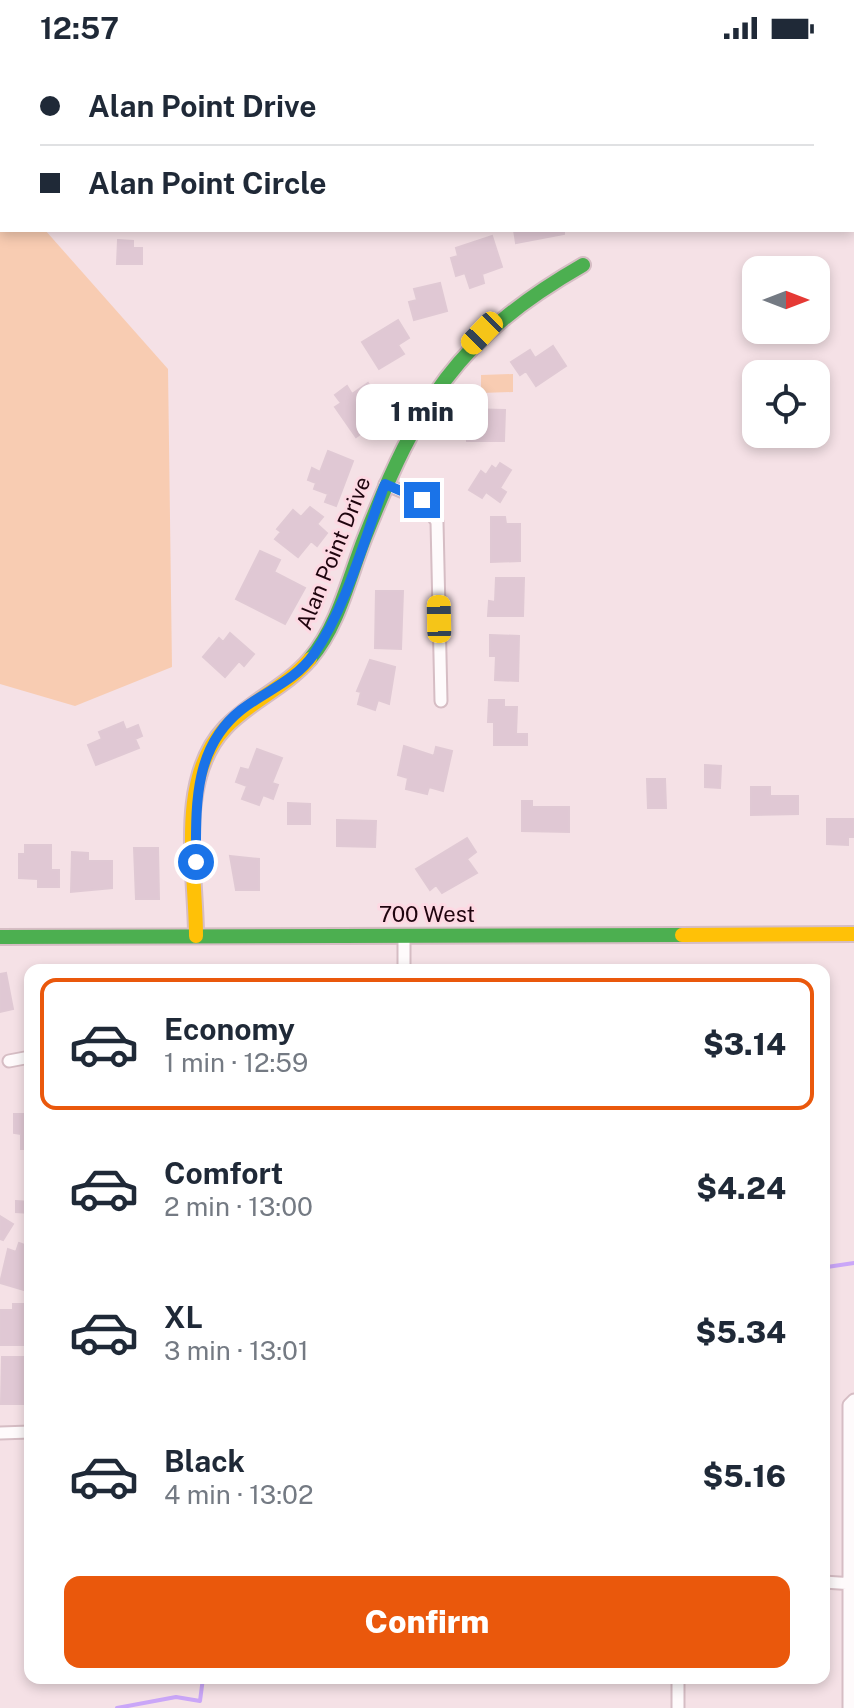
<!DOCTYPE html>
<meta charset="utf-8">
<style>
:root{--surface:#fff;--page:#f6f6f7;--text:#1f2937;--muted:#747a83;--line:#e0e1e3;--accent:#ea580c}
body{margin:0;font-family:"Public Sans",sans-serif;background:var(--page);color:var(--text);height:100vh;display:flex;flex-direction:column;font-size:30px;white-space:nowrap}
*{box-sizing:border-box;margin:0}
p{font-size:26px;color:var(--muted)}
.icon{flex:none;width:44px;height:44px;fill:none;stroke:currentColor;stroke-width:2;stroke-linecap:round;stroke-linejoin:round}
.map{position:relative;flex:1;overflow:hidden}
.side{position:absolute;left:24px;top:908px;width:806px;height:720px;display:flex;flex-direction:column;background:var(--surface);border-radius:16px;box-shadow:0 4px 12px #0003}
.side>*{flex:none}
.banner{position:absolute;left:0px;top:0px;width:854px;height:176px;box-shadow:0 4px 12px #0003;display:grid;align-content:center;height:176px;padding:0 40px;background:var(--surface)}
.needle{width:52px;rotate:90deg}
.buttons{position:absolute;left:742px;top:200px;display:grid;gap:16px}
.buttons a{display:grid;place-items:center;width:88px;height:88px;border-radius:16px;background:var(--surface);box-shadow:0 4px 12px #0003;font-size:40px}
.end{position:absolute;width:36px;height:36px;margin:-18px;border:10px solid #1a73e8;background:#fff;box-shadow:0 0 0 4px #fff}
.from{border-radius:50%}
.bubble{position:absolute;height:56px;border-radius:16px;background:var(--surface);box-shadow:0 4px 12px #0003;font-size:26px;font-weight:800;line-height:56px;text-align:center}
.car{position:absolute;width:24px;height:48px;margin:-24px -12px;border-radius:10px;box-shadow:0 0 6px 2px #0007;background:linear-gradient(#f5c518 24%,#345 0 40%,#f5c518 0 76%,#345 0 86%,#f5c518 0)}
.banner b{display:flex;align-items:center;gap:28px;height:76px;font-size:30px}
.banner b+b{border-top:2px solid var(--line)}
.banner i{width:20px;height:20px;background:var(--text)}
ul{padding:14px 0 0;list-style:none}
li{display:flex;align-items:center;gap:24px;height:132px;margin:0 16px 12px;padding:0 24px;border:4px solid transparent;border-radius:16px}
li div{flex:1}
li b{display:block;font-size:30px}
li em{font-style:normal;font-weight:800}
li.selected{border-color:var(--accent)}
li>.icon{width:72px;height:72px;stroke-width:1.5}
.cta{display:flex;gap:16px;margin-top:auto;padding:16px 40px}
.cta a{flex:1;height:92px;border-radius:16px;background:var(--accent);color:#fff;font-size:32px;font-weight:800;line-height:92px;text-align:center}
.status{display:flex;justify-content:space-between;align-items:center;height:56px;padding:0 40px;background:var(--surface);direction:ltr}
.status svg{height:22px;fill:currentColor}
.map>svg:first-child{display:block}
</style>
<div class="status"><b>12:57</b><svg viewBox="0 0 49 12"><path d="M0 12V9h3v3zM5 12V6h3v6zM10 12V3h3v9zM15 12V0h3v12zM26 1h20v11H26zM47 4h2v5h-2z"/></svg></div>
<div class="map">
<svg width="854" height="1652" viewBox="0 0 854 1652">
<rect width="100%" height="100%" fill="#f5e1e6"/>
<!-- green -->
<path fill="#f8ccb2" d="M 0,0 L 50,0 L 2,2 L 2,174 L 45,174 L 168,313 L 172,611 L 75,650 L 0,628 Z
M 513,318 L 513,336 L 481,337 L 481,319 Z"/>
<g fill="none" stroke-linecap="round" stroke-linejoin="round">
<!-- stream -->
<path stroke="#caa6f8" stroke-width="4" d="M 824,1220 L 827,1211 L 854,1207
M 117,1652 L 176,1641 L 200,1645 L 203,1622"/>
</g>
<!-- building -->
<path fill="#e0c8d4" stroke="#e0c9d4" stroke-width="2" d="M 514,174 L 564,174 L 564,178 L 516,187 Z
M 492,180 L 502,211 L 482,218 L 484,227 L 470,232 L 465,217 L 456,220 L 451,202 L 458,200 L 456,192 Z
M 118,184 L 133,185 L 133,192 L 142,192 L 142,208 L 117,208 Z
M 440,227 L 447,255 L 414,264 L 409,246 L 417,244 L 414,233 Z
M 398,264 L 409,282 L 398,289 L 404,298 L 379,313 L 362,286 Z
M 553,290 L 566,310 L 536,330 L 526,315 L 520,319 L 511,306 L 530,294 L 535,302 Z
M 368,327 L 382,348 L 363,361 L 370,371 L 356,381 L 335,351 L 341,347 L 335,339 L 347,330 L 352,338 Z
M 463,353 L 505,354 L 504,385 L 467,385 L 467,374 L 463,374 Z
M 328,395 L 353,405 L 336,450 L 325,446 L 328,438 L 314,433 L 316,427 L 308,424 L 312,412 L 320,416 Z
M 500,407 L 511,414 L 500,432 L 506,436 L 500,446 L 486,436 L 482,442 L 469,434 L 481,415 L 486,419 L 492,410 L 496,413 Z
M 310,451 L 323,461 L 317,468 L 327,477 L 317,490 L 311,485 L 298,501 L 275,483 L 281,476 L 277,473 L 293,454 L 301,461 Z
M 491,461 L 505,461 L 506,468 L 520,468 L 520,505 L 491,506 Z
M 260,495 L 280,504 L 274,516 L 305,532 L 285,568 L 236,543 Z
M 496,522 L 524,522 L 523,560 L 488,560 L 489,545 L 495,546 Z
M 376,535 L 403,535 L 401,593 L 375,592 Z
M 230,577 L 254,598 L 244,610 L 239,605 L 225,621 L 203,601 L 219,582 L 223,586 Z
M 490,579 L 519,580 L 518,625 L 495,624 L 496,600 L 490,600 Z
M 370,604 L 395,611 L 389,648 L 378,644 L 375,654 L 358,648 L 361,636 L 357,635 Z
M 489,644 L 504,644 L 504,651 L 517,651 L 516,678 L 527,678 L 527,689 L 494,689 L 494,666 L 488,666 Z
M 123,666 L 126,674 L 138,669 L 142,680 L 135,683 L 139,692 L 96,709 L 88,689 L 102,683 L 99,676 Z
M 404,690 L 434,700 L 436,691 L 452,695 L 443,735 L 429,731 L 427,738 L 406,733 L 408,722 L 398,719 Z
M 257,693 L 282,702 L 272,727 L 278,729 L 273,743 L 263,739 L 259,749 L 242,743 L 247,730 L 236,726 L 241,712 L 249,714 Z
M 705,709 L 721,710 L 720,732 L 705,731 Z
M 647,723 L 665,723 L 666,752 L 648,752 Z
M 751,731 L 770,731 L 770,740 L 798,740 L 798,758 L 751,759 Z
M 522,745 L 532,745 L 532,751 L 569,751 L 569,776 L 522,775 Z
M 288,747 L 310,748 L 310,768 L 288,768 Z
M 827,763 L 854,763 L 854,781 L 848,781 L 848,789 L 827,788 Z
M 337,764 L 376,765 L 375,791 L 337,790 Z
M 467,782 L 476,796 L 467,803 L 477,817 L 442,837 L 436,829 L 430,834 L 416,813 Z
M 25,789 L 51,789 L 51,814 L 59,814 L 59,831 L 38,831 L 38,823 L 19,822 L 19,798 L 25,798 Z
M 134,792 L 158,792 L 159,843 L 136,843 Z
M 72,796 L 88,797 L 88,805 L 112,805 L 112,832 L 71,836 Z
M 230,800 L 259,803 L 259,834 L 236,834 Z
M 6,917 L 13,953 L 0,956 L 0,918 Z
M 14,1058 L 30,1058 L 30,1099 L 29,1093 L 21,1093 L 21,1078 L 14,1077 Z
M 16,1145 L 30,1146 L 30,1157 L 16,1156 Z
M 0,1160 L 13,1168 L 3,1184 L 0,1183 Z
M 19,1187 L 30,1191 L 27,1235 L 0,1227 L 8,1193 L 16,1196 Z
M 13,1248 L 30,1248 L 30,1289 L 0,1289 L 0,1254 L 13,1254 Z
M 2,1301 L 30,1301 L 28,1348 L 1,1348 Z"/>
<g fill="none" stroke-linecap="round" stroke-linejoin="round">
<!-- street casing -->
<g stroke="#d6bdc4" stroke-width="15">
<path id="street" d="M 852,120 L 854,120
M 385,428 L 422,444 L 437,466 L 441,645
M 404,914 L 404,880
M 9,1005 L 30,1001
M 0,1377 L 30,1376
M 824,1526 L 854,1528
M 678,1652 L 678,1622
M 849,1652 L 849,1349 L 854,1344"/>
</g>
<!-- fast casing -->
<g stroke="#d6bdc4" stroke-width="18">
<path id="fast" d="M 310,603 C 339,569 349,521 365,481 C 418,348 456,282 583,209
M 0,881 L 682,879"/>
</g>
<!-- slow casing -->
<g stroke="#d6bdc4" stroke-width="18">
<path id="slow" d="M 682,879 L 854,878
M 196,880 C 196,816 176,724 225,672 C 250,645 286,631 310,603"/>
</g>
<!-- street -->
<use href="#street" stroke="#fefafb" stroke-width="11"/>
<!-- fast -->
<use href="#fast" stroke="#4caf50" stroke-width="14"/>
<!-- slow -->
<use href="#slow" stroke="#ffc107" stroke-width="14"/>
</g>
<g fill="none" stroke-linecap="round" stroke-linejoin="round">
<!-- route -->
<path stroke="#1a73e8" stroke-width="10" d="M 196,806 C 196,751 193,692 241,654 C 267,634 295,625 314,598 C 346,552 365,481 385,428 L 422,444"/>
</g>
<g text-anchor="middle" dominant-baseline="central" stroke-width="6" stroke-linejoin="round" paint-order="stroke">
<!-- street labels -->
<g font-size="22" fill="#1f040e" stroke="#fdd9e3">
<text transform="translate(333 497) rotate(-68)">Alan Point Drive</text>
<text x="427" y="858">700 West</text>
</g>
</g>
</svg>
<div class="buttons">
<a><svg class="needle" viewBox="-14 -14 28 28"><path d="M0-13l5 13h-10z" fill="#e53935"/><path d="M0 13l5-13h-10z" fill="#747a83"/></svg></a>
<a><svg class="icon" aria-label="locate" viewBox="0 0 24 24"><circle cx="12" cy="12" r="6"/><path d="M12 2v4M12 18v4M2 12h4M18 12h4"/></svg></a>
</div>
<i class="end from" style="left:196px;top:806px"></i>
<i class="end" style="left:422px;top:444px"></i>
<div class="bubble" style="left:356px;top:328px;width:132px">1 min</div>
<i class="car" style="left:482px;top:277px;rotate:224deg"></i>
<i class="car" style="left:439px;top:563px;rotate:359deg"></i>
<div class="banner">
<b><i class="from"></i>Alan Point Drive</b>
<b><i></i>Alan Point Circle</b>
</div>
<section class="side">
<ul>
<li class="selected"><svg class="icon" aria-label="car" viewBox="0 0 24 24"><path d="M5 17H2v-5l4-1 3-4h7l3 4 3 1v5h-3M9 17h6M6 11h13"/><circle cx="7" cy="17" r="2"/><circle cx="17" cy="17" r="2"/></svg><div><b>Economy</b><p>1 min · 12:59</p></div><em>$3.14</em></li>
<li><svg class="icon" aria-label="car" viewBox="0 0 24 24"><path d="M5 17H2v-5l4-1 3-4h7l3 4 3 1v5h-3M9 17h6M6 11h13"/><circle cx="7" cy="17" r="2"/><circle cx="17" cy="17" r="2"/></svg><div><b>Comfort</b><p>2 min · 13:00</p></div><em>$4.24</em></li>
<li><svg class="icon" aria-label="car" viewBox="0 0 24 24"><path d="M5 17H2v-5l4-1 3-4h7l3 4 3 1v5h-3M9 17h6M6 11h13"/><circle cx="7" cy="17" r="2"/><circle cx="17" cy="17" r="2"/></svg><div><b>XL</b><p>3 min · 13:01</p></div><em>$5.34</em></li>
<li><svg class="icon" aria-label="car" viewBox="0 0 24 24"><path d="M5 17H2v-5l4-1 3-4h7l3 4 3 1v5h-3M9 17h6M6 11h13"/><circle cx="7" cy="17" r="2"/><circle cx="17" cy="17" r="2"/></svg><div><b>Black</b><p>4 min · 13:02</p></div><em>$5.16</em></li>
</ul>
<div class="cta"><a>Confirm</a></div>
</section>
</div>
